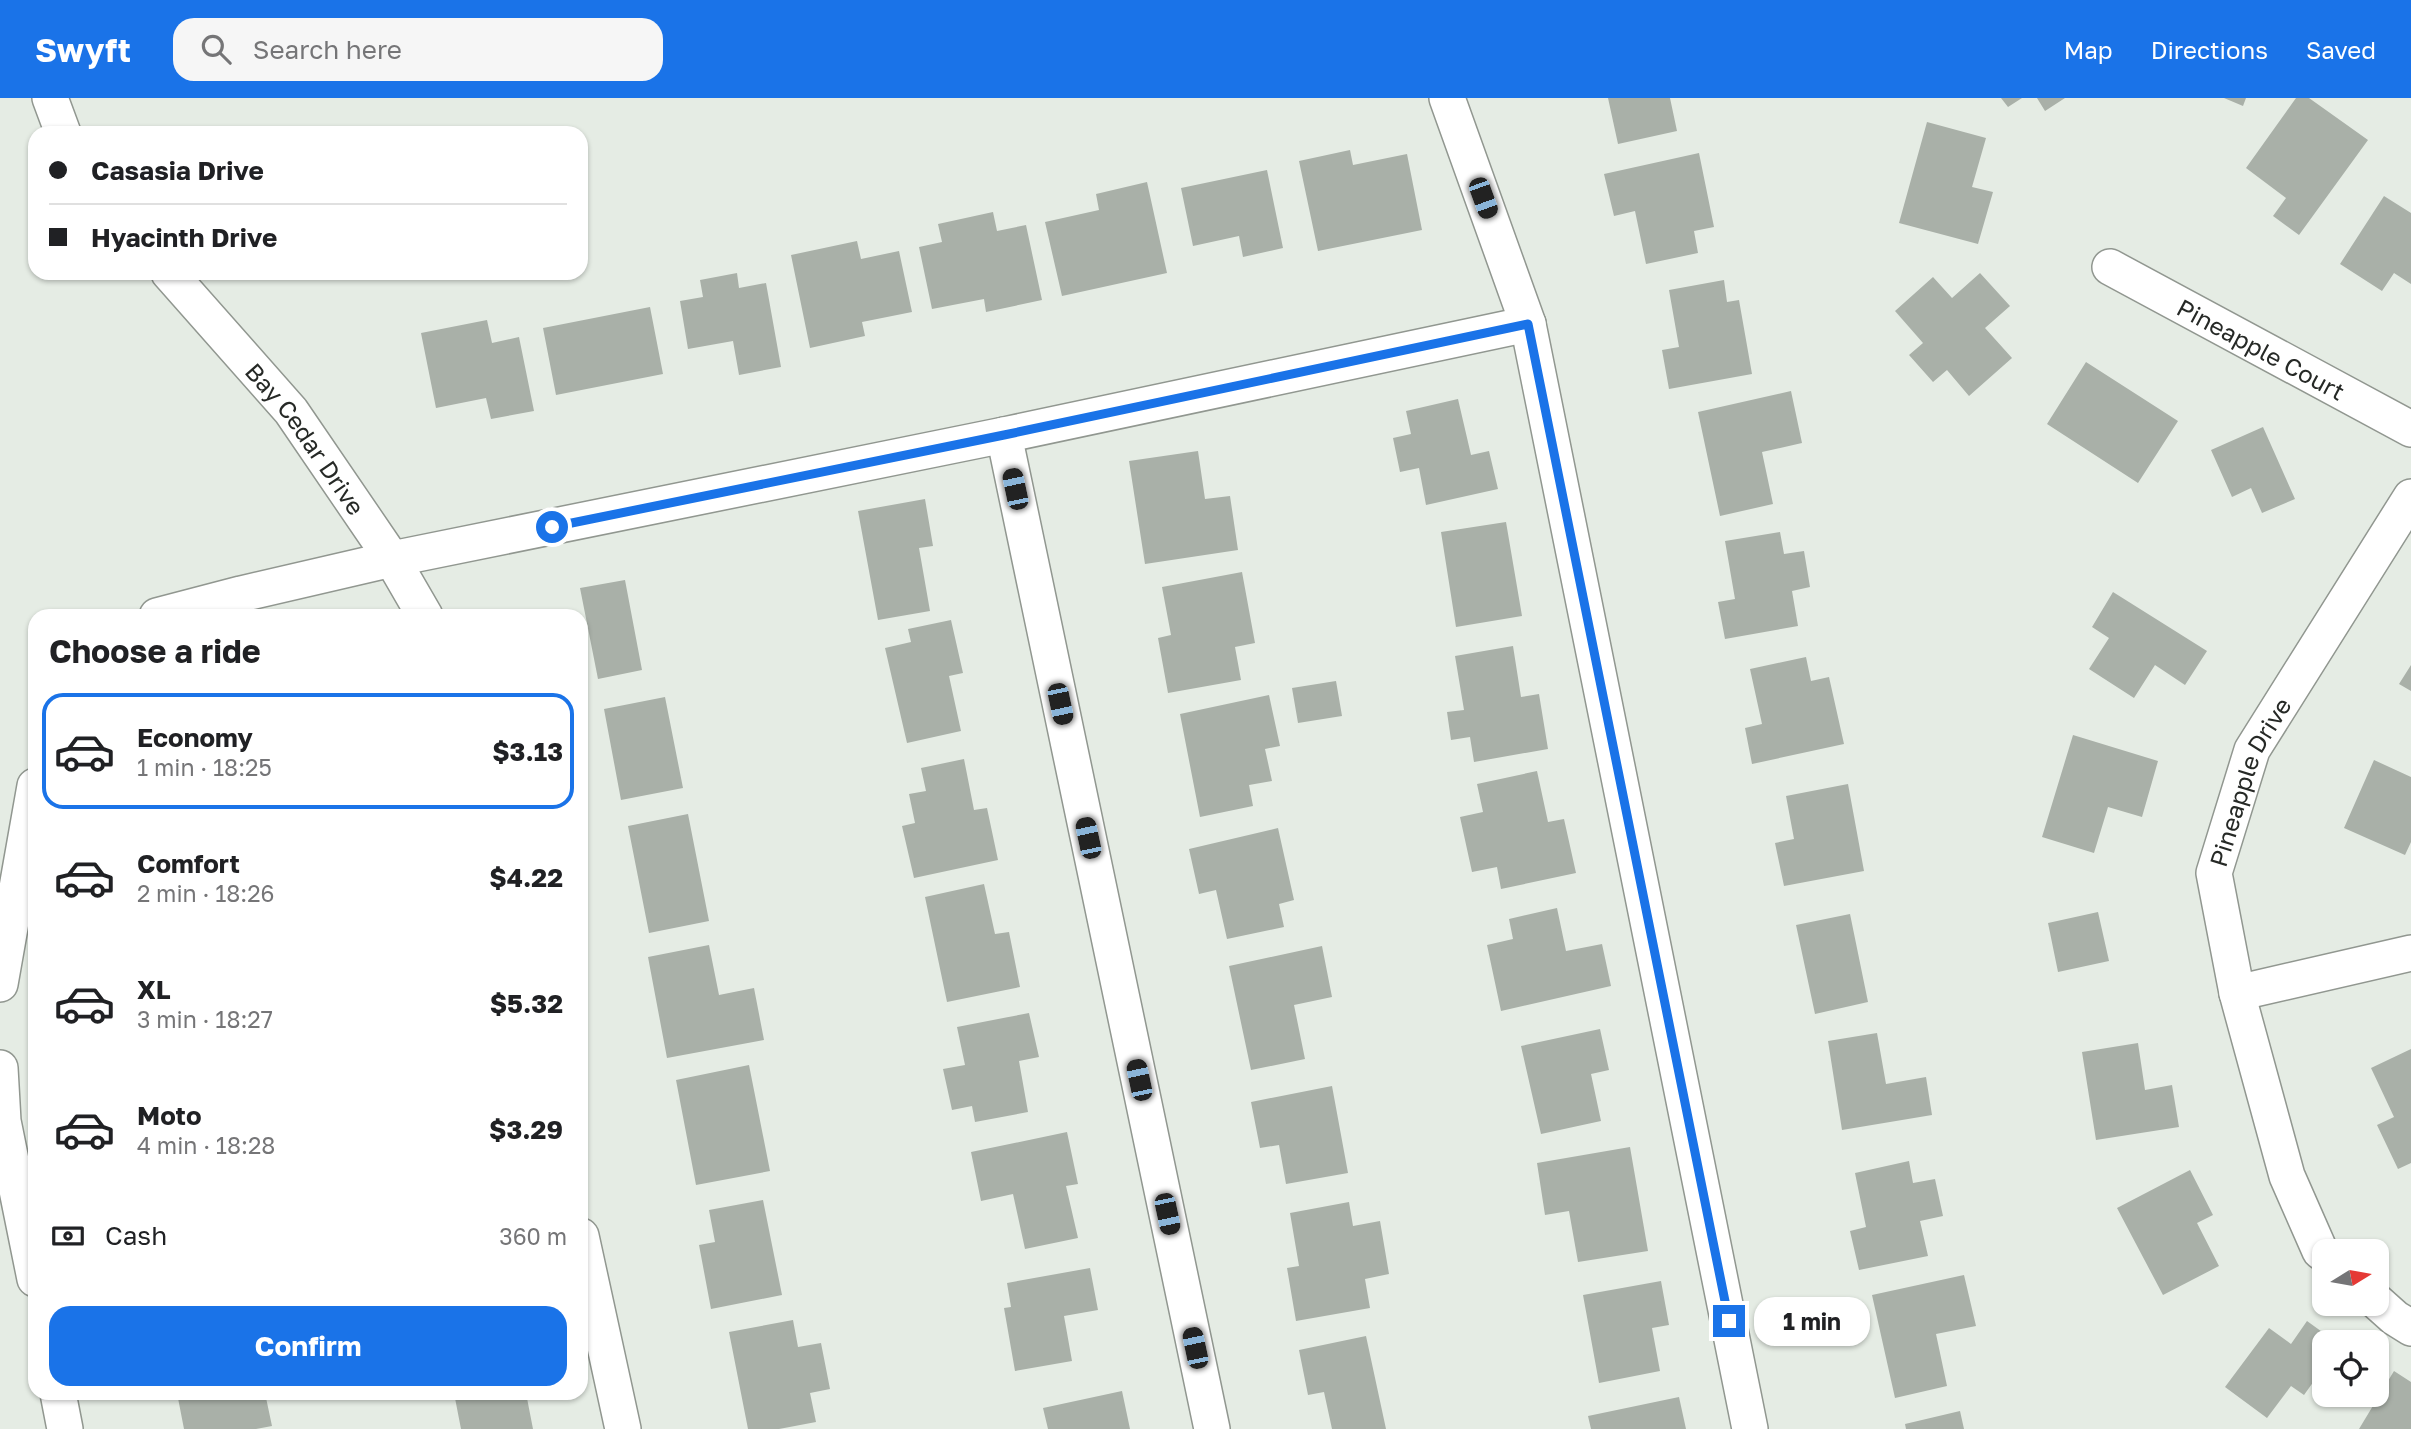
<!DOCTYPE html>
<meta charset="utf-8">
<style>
:root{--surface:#fff;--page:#f6f6f6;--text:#202124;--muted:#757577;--line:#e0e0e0;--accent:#1a73e8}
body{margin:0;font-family:"Golos Text",sans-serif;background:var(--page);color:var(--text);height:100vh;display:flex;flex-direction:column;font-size:26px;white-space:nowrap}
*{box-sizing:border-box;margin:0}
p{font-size:23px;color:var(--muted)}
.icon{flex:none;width:38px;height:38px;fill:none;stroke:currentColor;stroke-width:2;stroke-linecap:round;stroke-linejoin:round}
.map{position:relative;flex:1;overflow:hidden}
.side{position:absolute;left:28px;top:511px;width:560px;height:791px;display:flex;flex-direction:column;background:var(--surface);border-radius:21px;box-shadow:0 2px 5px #0004}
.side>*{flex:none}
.banner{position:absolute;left:28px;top:28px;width:560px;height:154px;border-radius:21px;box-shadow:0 2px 5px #0004;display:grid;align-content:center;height:154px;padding:0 21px;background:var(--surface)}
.needle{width:46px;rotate:79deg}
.tools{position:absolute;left:2312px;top:1141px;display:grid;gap:14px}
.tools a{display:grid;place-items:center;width:77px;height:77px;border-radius:14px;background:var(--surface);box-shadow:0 2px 5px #0004;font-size:35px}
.end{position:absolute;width:32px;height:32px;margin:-16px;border:9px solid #1a73e8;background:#fff;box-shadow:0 0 0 4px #fff}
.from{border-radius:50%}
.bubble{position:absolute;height:49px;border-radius:21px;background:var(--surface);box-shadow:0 2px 5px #0004;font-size:23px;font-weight:700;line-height:49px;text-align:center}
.car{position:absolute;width:21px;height:42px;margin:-21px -10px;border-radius:9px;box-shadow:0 0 5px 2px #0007;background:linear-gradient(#222 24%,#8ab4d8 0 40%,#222 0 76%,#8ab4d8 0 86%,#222 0)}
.banner b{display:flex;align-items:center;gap:24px;height:66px;font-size:26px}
.banner b+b{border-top:2px solid var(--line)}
.banner i{width:18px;height:18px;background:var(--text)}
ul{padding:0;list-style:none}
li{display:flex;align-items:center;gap:21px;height:116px;margin:0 14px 10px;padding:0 7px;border:4px solid transparent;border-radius:21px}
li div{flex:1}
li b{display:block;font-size:26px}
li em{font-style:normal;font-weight:700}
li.on{border-color:var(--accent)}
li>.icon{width:63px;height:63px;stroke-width:1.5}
h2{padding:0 21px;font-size:32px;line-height:84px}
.pay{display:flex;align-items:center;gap:18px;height:77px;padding:0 21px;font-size:26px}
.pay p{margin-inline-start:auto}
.cta{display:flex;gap:14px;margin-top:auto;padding:14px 21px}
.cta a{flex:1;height:80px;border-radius:21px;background:var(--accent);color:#fff;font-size:28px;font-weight:700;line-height:80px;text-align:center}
header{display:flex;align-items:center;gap:42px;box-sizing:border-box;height:98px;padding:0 35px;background:var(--accent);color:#fff}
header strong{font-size:33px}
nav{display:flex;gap:38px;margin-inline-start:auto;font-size:24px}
.search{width:490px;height:63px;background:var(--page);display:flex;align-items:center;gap:18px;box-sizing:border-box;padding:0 24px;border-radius:21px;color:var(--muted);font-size:26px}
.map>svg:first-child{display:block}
</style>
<header>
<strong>Swyft</strong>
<div class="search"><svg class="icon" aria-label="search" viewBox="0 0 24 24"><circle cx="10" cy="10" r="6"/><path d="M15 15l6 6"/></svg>Search here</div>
<nav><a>Map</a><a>Directions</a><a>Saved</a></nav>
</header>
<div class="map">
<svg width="2411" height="1331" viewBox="0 0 2411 1331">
<rect width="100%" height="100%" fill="#e5ece4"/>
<!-- building -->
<path fill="#a9b0a8" d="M 1608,0 L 1670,0 L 1677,33 L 1618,46 Z
M 2001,0 L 2022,0 L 2008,9 Z
M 2037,0 L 2065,0 L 2045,13 Z
M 2224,0 L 2246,0 L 2243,8 Z
M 2296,0 L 2309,0 L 2368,42 L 2299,137 L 2273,118 L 2286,100 L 2246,70 Z
M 1927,24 L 1986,40 L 1972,89 L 1993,94 L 1978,146 L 1899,125 Z
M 1350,52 L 1353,67 L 1407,56 L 1422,132 L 1318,153 L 1299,63 Z
M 1699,55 L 1714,129 L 1694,133 L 1698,155 L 1646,166 L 1635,113 L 1614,118 L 1604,76 Z
M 1267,72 L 1283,150 L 1243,159 L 1239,138 L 1193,148 L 1181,90 Z
M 1147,84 L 1167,175 L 1062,198 L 1045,124 L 1099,112 L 1096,96 Z
M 2384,98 L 2411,115 L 2411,186 L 2394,175 L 2382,193 L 2340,166 Z
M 993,114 L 997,133 L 1026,127 L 1042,202 L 986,214 L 984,201 L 932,211 L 919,149 L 942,144 L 938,126 Z
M 857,143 L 861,161 L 899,153 L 912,214 L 862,224 L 865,238 L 810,250 L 791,157 Z
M 737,175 L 739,190 L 766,185 L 781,269 L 739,277 L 733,243 L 688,251 L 680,203 L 703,199 L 700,182 Z
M 1980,175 L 2010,208 L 1985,230 L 2012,260 L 1969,298 L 1947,272 L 1933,284 L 1909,257 L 1923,245 L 1895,213 L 1933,179 L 1952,200 Z
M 1724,182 L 1727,204 L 1739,202 L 1752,276 L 1669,291 L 1662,252 L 1679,249 L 1669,192 Z
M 650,209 L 663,276 L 556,297 L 543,230 Z
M 487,222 L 492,245 L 519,239 L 534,313 L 491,321 L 486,300 L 436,310 L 421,235 Z
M 2086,264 L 2178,323 L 2138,385 L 2047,326 Z
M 1791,293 L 1802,345 L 1762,354 L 1773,406 L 1720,418 L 1698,314 Z
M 1458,301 L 1471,357 L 1489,353 L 1498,391 L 1426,407 L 1419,370 L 1400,374 L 1393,340 L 1411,336 L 1406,313 Z
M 2263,329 L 2295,401 L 2262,415 L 2251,390 L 2232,399 L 2211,352 Z
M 1198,353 L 1205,401 L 1230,398 L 1238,452 L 1145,466 L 1129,363 Z
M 925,401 L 933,448 L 919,450 L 930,513 L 878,522 L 858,413 Z
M 1506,424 L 1522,518 L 1456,529 L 1441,434 Z
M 1780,434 L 1784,456 L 1804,453 L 1810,489 L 1792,493 L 1798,528 L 1725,541 L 1718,504 L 1735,501 L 1725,443 Z
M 1242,474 L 1255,545 L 1235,549 L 1241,582 L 1168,595 L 1158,540 L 1171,537 L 1162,489 Z
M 625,482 L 642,572 L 598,581 L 580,490 Z
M 2113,494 L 2207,553 L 2185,587 L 2155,567 L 2134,600 L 2089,571 L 2109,540 L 2092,529 Z
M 951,522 L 963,575 L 949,578 L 961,633 L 907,645 L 885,550 L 911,544 L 908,531 Z
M 1513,548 L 1521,599 L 1539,596 L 1548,651 L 1474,664 L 1470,639 L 1451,642 L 1447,614 L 1464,612 L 1455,558 Z
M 1806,559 L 1811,583 L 1829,579 L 1844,646 L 1752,666 L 1745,630 L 1762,626 L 1750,571 Z
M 2411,567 L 2411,593 L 2399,586 Z
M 1336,583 L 1342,618 L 1298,625 L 1292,590 Z
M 1269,597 L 1280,648 L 1265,651 L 1272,683 L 1249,687 L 1253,708 L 1200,719 L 1180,616 Z
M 665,599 L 683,690 L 621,702 L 604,611 Z
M 2073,637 L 2158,663 L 2142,719 L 2108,709 L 2094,755 L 2042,739 Z
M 964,661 L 974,712 L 987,710 L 998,762 L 914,780 L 902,728 L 915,725 L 909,696 L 926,693 L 921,670 Z
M 2374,662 L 2411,679 L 2411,744 L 2405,757 L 2344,730 Z
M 1537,673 L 1548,724 L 1564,721 L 1576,775 L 1501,791 L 1497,769 L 1472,774 L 1460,719 L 1483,714 L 1477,686 Z
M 1848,686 L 1864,773 L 1784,788 L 1775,745 L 1794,741 L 1786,698 Z
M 688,716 L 709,823 L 649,835 L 628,728 Z
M 1278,730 L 1294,802 L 1279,806 L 1284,829 L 1227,841 L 1216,792 L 1199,796 L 1189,751 Z
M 984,786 L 995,836 L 1009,834 L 1020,889 L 947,904 L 925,799 Z
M 1557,810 L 1566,853 L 1602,846 L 1611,888 L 1501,913 L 1487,847 L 1513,841 L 1509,821 Z
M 2098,814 L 2109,863 L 2058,874 L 2048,825 Z
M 1850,816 L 1868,904 L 1815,916 L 1796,827 Z
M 709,847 L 719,897 L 754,890 L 764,942 L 667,960 L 648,859 Z
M 1322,848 L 1332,899 L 1294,907 L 1305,961 L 1251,972 L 1229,868 Z
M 1029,915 L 1039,959 L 1019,963 L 1028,1014 L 975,1024 L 972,1008 L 952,1012 L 943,971 L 965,967 L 957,929 Z
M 1600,931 L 1609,972 L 1591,976 L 1601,1023 L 1541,1036 L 1521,948 Z
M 1877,935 L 1886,986 L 1926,979 L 1932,1017 L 1842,1032 L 1828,943 Z
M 2138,945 L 2145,992 L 2172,987 L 2179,1029 L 2096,1042 L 2082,954 Z
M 2411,951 L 2411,1065 L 2398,1071 L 2377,1027 L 2394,1019 L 2371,970 Z
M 749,967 L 770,1073 L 696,1087 L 676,982 Z
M 1332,988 L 1348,1075 L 1286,1086 L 1279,1047 L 1260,1050 L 1251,1004 Z
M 1067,1034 L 1078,1086 L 1066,1088 L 1078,1140 L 1025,1151 L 1013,1096 L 981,1103 L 971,1054 Z
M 1630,1049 L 1648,1153 L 1578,1164 L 1569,1113 L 1545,1117 L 1537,1065 Z
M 1909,1063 L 1913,1085 L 1935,1081 L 1943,1118 L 1920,1123 L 1928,1158 L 1859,1172 L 1850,1133 L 1866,1129 L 1855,1075 Z
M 2190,1072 L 2213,1117 L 2197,1125 L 2219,1168 L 2163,1197 L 2117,1110 Z
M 763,1102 L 782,1197 L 711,1211 L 699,1147 L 715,1144 L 709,1112 Z
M 1349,1104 L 1353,1128 L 1380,1123 L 1389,1176 L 1365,1181 L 1370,1210 L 1296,1223 L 1287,1170 L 1299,1168 L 1290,1115 Z
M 1090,1170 L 1098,1212 L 1064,1218 L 1072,1263 L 1015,1273 L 1004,1210 L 1011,1209 L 1007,1185 Z
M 1964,1177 L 1976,1228 L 1936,1236 L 1947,1288 L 1895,1300 L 1872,1197 Z
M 1661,1183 L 1669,1227 L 1652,1230 L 1660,1273 L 1599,1285 L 1583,1197 Z
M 793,1222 L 798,1249 L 821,1245 L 830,1291 L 810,1295 L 816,1324 L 779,1331 L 748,1331 L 729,1234 Z
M 2307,1223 L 2336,1244 L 2324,1244 L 2324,1269 L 2304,1297 L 2291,1288 L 2267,1320 L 2225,1289 L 2269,1230 L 2291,1246 Z
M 1366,1238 L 1386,1331 L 1332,1331 L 1324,1294 L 1308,1297 L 1299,1252 Z
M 2394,1273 L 2411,1284 L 2411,1331 L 2359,1331 Z
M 1122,1293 L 1130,1331 L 1048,1331 L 1043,1310 Z
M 177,1295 L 265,1295 L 272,1328 L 256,1331 L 184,1331 Z
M 454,1295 L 526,1295 L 533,1331 L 461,1331 Z
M 1679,1299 L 1686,1331 L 1591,1331 L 1588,1318 Z
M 1960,1313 L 1964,1331 L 1906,1331 L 1905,1326 Z"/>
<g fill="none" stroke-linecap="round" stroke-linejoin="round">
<!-- minor casing -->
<g stroke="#919790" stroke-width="38">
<g id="minor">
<path d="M 50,0 L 63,35"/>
<path d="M 1447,0 L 1528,226 L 1750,1331"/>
<path id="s1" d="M 2110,169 L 2411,331"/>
<path id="s2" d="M 169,175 L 291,313 L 392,461 L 425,518"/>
<path d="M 1004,337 L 1212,1331"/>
<path d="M 157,518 L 241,496 L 392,461 L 1004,337 L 1528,226"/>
<path d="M 0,886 L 35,688"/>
<path d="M 2237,895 L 2411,855"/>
<path d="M 0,970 L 3,1023 L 35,1181"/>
<path d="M 581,1138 L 623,1331"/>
<path id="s3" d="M 2324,1156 L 2320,1153 L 2287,1078 L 2237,895 L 2214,775 L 2252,652 L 2411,399"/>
<path d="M 2376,1203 L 2395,1220 L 2411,1230"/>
<path d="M 58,1295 L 65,1331"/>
</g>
</g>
<!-- minor -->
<use href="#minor" stroke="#fff" stroke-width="35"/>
</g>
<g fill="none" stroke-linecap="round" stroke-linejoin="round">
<!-- route -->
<path stroke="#1a73e8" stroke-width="9" d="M 552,429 L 1004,337 L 1528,226 L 1729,1223"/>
</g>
<g text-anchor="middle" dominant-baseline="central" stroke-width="7" stroke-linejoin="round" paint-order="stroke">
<!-- street labels -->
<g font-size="24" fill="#262926" stroke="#fff">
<text stroke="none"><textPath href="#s1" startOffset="172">Pineapple Court</textPath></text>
<text stroke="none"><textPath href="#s2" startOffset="215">Bay Cedar Drive</textPath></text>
<text stroke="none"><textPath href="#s3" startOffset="497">Pineapple Drive</textPath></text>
</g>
</g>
</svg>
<div class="tools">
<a><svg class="needle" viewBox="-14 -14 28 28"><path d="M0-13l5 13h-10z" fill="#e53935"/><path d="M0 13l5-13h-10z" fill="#757577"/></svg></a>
<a><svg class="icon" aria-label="locate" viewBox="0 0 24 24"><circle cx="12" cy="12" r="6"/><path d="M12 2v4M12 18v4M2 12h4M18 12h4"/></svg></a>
</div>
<i class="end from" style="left:552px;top:429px"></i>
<i class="end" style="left:1729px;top:1223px"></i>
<div class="bubble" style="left:1754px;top:1199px;width:116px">1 min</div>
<i class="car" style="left:1483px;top:100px;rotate:160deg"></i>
<i class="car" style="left:1015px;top:391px;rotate:348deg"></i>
<i class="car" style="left:1060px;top:606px;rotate:168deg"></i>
<i class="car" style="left:1088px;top:740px;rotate:348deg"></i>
<i class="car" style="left:1139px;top:982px;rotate:348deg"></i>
<i class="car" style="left:1167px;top:1116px;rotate:168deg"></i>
<i class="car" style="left:1195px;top:1250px;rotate:348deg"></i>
<div class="banner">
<b><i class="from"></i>Casasia Drive</b>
<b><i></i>Hyacinth Drive</b>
</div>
<section class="side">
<h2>Choose a ride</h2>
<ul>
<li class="on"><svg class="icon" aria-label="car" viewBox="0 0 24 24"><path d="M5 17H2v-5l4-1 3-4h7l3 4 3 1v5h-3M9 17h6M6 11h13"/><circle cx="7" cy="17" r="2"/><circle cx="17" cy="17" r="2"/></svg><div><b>Economy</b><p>1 min · 18:25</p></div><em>$3.13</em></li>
<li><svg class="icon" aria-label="car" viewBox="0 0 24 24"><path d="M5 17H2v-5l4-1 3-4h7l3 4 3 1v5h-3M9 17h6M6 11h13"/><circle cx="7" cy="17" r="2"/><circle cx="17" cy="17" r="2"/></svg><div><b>Comfort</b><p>2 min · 18:26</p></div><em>$4.22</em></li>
<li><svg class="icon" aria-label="car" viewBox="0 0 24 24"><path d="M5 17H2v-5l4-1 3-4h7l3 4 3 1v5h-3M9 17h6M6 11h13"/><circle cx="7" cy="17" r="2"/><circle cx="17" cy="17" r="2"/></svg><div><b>XL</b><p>3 min · 18:27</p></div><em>$5.32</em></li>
<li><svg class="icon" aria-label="car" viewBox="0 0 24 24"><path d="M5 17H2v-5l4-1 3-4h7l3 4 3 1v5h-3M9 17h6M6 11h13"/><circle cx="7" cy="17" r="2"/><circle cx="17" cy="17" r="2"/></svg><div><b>Moto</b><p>4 min · 18:28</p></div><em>$3.29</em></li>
</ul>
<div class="pay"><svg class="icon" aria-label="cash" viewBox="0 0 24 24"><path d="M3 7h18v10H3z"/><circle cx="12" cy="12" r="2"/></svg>Cash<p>360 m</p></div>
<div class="cta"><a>Confirm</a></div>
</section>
</div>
